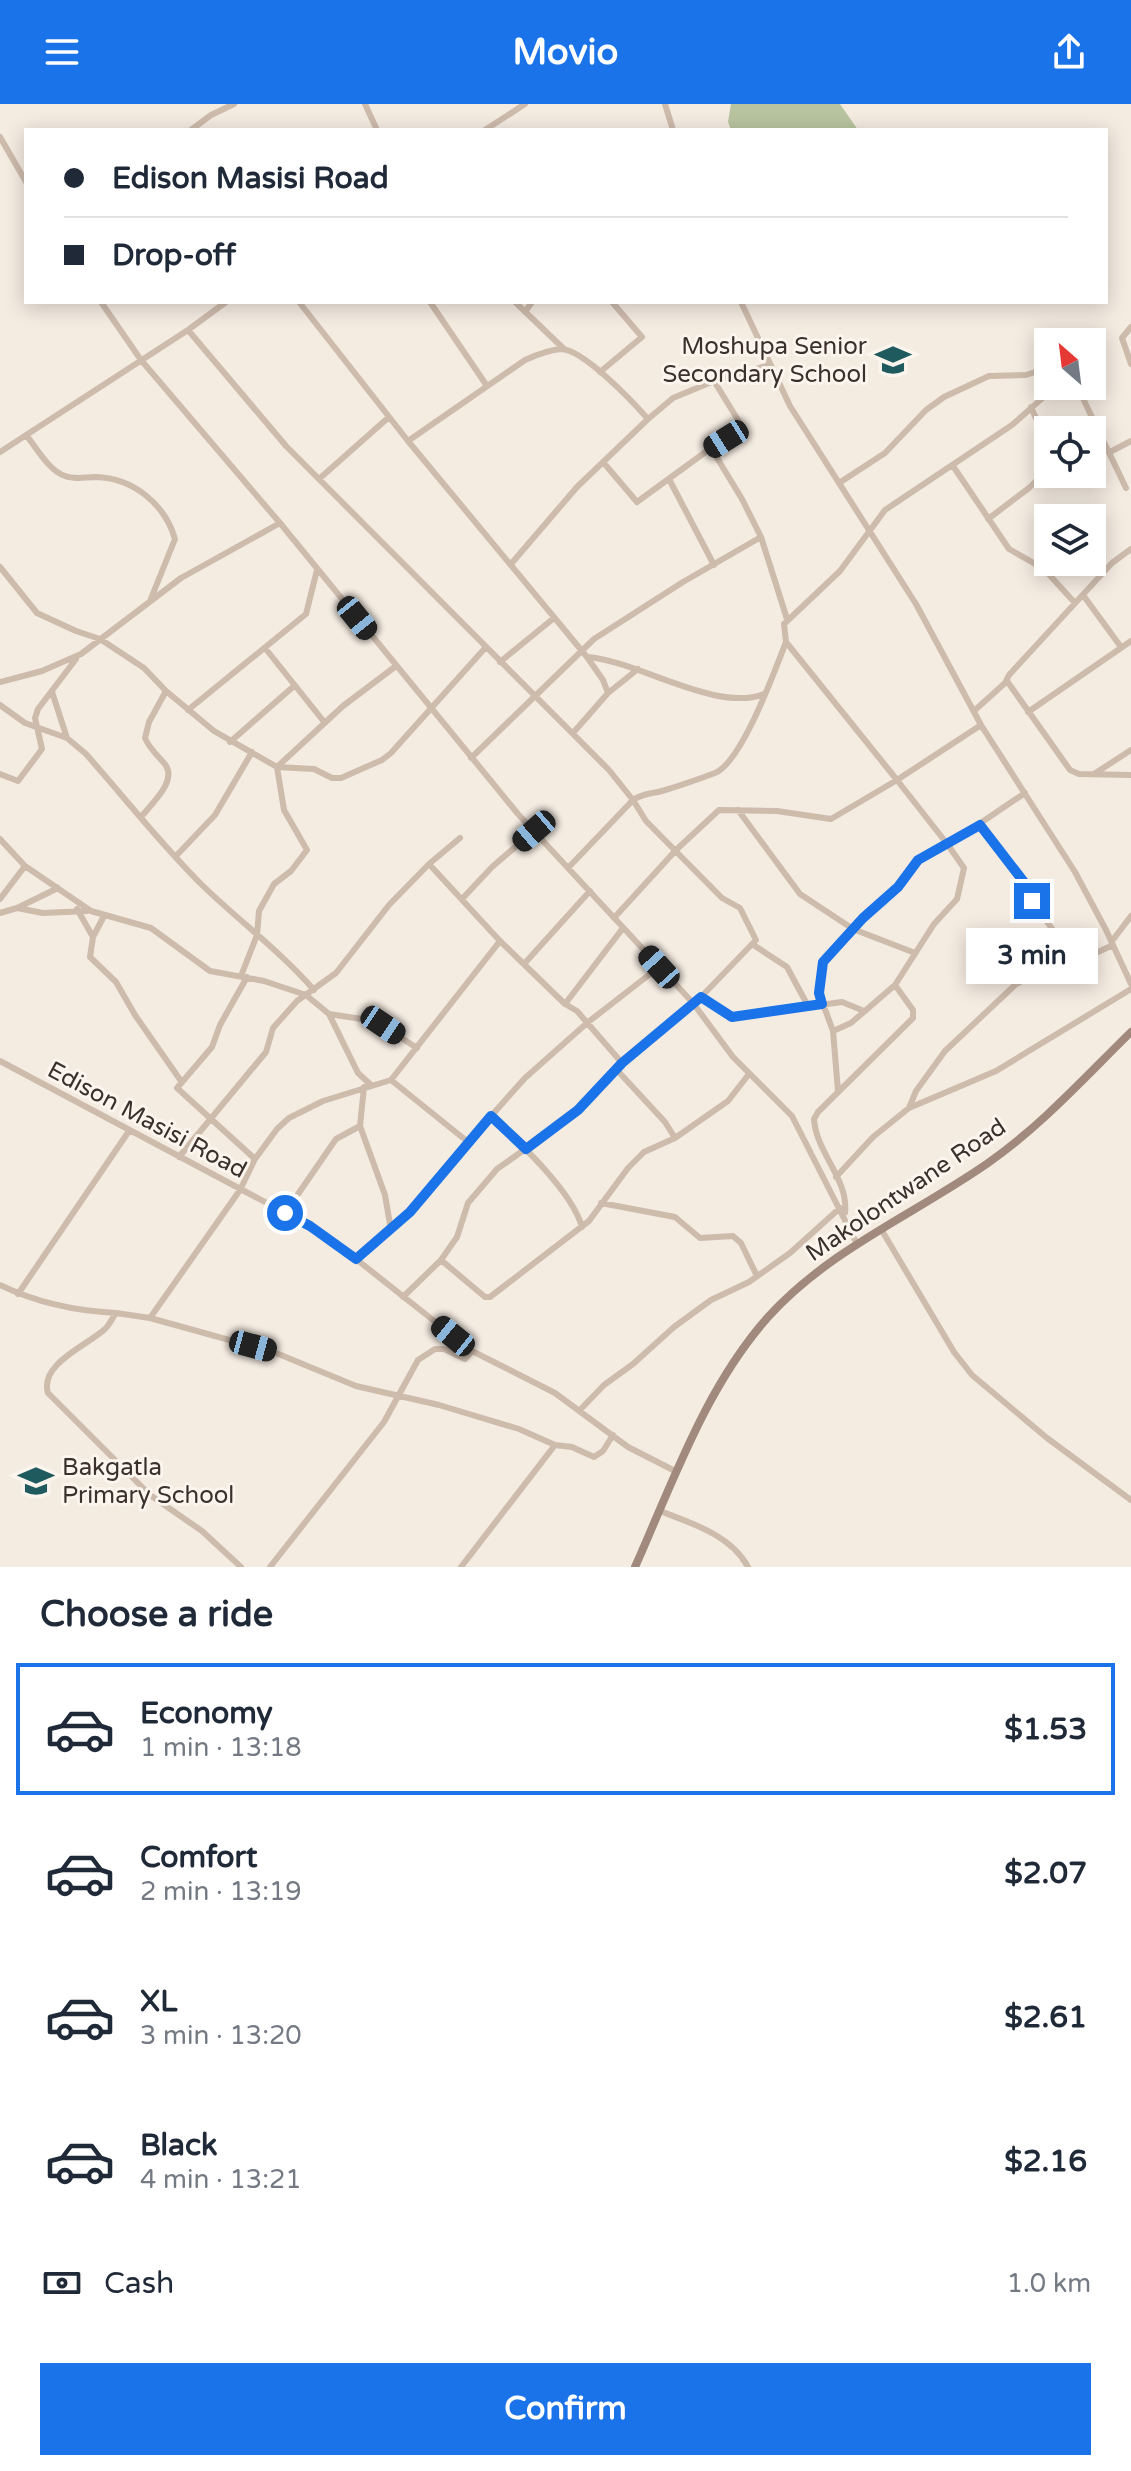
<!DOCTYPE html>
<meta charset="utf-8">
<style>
:root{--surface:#fff;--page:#f6f6f7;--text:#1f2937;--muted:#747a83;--line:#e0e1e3;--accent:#1a73e8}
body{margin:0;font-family:"Varela Round",sans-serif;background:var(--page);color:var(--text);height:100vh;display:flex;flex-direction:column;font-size:30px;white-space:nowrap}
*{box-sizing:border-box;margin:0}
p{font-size:26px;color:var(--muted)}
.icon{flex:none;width:44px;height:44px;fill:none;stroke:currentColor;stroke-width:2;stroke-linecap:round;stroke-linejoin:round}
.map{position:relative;height:1463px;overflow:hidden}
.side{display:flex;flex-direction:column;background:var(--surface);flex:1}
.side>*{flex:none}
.guide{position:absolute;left:24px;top:24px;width:1084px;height:176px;border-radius:0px;box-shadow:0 4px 20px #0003;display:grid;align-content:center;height:176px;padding:0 40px;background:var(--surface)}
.needle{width:52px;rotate:332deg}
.controls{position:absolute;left:1034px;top:224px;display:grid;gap:16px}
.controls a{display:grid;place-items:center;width:72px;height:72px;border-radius:0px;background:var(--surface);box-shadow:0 4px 20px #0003;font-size:40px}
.end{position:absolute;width:36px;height:36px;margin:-18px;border:10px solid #1a73e8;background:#fff;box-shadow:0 0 0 4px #fff}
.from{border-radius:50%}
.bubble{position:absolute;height:56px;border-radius:0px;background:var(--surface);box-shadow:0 4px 20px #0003;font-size:26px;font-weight:700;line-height:56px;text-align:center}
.car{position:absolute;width:24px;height:48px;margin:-24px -12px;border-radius:10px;box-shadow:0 0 6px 2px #0007;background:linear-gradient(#222 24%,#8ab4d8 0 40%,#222 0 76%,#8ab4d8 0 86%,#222 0)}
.guide b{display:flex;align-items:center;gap:28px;height:76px;font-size:30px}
.guide b+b{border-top:2px solid var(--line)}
.guide i{width:20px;height:20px;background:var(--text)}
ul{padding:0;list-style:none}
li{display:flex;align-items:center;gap:24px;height:132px;margin:0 16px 12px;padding:0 24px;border:4px solid transparent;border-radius:0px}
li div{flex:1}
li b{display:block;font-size:30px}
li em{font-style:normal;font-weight:700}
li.selected{border-color:var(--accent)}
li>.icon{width:72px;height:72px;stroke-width:1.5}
h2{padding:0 40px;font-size:36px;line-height:96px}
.pay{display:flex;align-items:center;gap:20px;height:88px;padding:0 40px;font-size:30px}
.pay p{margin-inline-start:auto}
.action{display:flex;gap:16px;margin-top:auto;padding:16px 40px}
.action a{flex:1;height:92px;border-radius:0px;background:var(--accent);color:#fff;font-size:32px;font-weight:700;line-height:92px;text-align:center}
header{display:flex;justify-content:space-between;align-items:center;height:104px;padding:0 40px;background:var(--accent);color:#fff;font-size:36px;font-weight:700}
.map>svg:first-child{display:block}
</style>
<header><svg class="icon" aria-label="menu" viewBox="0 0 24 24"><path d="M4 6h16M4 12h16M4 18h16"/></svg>Movio<svg class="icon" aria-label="share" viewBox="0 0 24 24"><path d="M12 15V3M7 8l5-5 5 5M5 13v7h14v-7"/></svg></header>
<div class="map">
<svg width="1131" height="1463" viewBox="0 0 1131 1463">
<rect width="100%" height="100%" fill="#f4ebe1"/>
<!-- green -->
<path fill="#b8c4a0" d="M 731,0 L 840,0 L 858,26 L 731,26 L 728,18 Z"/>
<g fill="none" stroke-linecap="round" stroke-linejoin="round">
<!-- street -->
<path stroke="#cdbbac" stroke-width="6" d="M 365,0 L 377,26
M 665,0 L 673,26
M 191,26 L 211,11 L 234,0
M 485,26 L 525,0
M 0,33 L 26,78
M 101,198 L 141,256 L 280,419 L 518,710 L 693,899 L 733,953 L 792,1012 L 857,1140
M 299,198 L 408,337
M 430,198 L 487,282
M 515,198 L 564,245
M 741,198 L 790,302 L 916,500 L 981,621 L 1075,768 L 1106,826 L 1131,880
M 525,208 L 532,198
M 1131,223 L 1122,234 L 1131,260
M 188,226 L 286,342 L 609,666 L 633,696 L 568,764
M 600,268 L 642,233 L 612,198
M 1077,282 L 1126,384
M 1031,303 L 1048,342
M 26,331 C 37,344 48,366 65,372 C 75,376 85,373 96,373 C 133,374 165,400 175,435 L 150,497
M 0,348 L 188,226 L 226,198
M 1110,348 L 1131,337
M 603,358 L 637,398 L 711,344
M 953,362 L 1009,445 L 1044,465 L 1075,499
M 319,375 L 389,313
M 669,375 L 714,461
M 839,379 L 885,349 L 926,306 L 944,293 L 989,272 L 1026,271 L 1048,264
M 988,415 L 1029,384 L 1048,365
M 761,433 L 787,515
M 511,460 L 577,383 L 648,315
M 0,463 L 37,509 L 76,527 L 100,535 L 144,564 L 166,587 L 214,627 L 277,663 L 314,665 L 332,674 L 341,674 L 382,656 L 391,649 L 486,543
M 1083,491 L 1121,543
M 265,544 L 325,619
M 587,553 C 639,557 716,609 764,590
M 500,558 L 554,514
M 1007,577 L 1070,666 L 1079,670 L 1131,671
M 0,578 L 42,567 L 81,550 L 181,474 L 280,419
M 52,588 L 67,634
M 608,589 L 603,576 L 587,553 L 408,337 L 525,256 C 536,251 549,246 561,245 C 583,245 633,298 648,315 L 673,294 L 714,277
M 0,601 L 25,619 L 67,634 L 86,650 C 124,693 160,739 201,780 C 238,816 280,847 314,886
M 188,606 L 306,510 L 317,466
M 974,607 L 1005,579 L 1009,571 L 1112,459 L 1131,445
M 1028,608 L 1131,537
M 981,621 L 897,676 L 786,538 L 784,520 L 840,467 L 885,406 L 1012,321 L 1056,282
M 573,629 L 608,589 L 638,565
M 230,638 L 294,582
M 471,654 L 594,535 L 683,478 L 761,433 L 742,395 L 711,344 L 743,324 L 714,277 L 770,261
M 0,670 L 18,677 L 42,645 L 35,614 L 38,605 L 76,555
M 1094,670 L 1131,646
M 738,706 L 800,790 L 853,825 L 915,849
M 141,713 C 152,699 179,676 164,659 C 157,651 149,644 145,634 L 149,618 L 166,587
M 980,721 L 1027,782 L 1032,797 L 1076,858
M 0,735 L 25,762 L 91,807 L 151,824 L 210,867 L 264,877 L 306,891 L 329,910 L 358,969 L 371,981
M 176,752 L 215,711 L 252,648
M 429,760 L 500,837 L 565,900 L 577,907 L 622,959
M 0,795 L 25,762
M 462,795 L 492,763 L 534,727
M 17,804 L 43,809 L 87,807
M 77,805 L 93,833
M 0,809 L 17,804 L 58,784
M 104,812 L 93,833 L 90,853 L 116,878 L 135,911 L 181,977
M 614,814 L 676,746 L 719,706 L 777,707 L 831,715 L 897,676 L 948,741 L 912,761 L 898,783 L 863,814 L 823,858 L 819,889 L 833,927
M 1112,837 L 1131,812
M 752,840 L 787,863 L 808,902
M 524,860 L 590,787
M 241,872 L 257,831 L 259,807 L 274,780 L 291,767 L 307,746 L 284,706 L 277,663 L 343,602 L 396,562
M 247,873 L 220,921 L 212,943 L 177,984 L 255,1055
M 701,893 L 732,913 L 842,898 L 864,907
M 565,900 L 623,824
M 329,910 L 375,917 L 417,944
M 0,957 L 310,1122 L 356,1155 L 472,1247 L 555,1289 L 628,1343 L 677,1368
M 616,965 L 665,1018 L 675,1034
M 391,976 L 468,1038
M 364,983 L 360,1022 L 385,1091 L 391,1126
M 838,987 L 833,927 L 851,919 L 895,881 L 934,820 L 957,795 L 964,764 L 948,741 L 1025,689
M 909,1004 L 916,987 L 945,947 L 1015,881 L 1029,873 L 1081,856 L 1113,841
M 491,1012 C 519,1038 572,1087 582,1123
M 179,1053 L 266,948 L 273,924 L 297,897 L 336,869 L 389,801 L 429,760 L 460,734
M 836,1073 L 873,1033 L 909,1004 L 996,967 L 1131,885
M 601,1099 L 675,1113 L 700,1134 L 733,1132 L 741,1139 L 757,1172
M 285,1109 L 336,1035 L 360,1022
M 845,1109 C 849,1075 816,1049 814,1015 L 818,1008 L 913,914 L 913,906 L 895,881
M 881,1125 L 954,1248 L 972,1271 L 1047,1334 L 1131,1396
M 356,1155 L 410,1108 L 468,1038 L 525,974 L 587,919 L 659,863
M 441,1156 L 485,1193 L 490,1193 L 589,1117 L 628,1064 L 644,1048 L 675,1034 L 728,997 L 749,970
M 0,1181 C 37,1199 75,1207 116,1209
M 18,1190 L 129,1027
M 403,1193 L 441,1156 L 457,1133 L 468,1099 L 497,1065 L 565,1017 L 590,995 L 622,959 L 701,893 L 756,836 L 740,804 L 722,794 L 646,717 L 633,696 C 643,689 651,690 662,687 C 679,682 699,675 715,669 C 742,658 775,566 786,538
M 150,1214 L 240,1086 L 255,1055 L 277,1025 L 289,1014 L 323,997 L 391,976 L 500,837
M 580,1306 L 604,1281 L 633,1260 L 674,1223 L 711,1196 L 749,1178 L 790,1149 L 840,1104
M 660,1407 C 691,1419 731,1431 748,1463
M 241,1463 L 202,1427 L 150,1391 L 48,1289 C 39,1260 88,1241 105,1225 C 110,1220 112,1214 116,1209 L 150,1214 L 276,1249 L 356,1282 L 439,1301 L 519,1325 L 555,1341 L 572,1343 L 594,1353 L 603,1347 L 613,1331
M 270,1463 L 384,1318 L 418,1256 L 435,1245 L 444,1245 L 465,1255 L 472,1247
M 461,1463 L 555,1341"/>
<!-- secondary -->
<path stroke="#a18a7d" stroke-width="8" d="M 635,1463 C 673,1378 706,1282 769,1212 C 830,1145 915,1110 988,1059 C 1041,1022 1085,973 1131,928"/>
</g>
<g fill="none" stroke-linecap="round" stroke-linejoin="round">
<!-- route -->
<path stroke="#1a73e8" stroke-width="10" d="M 285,1109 L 310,1122 L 356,1155 L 410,1108 L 491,1012 L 526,1045 L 578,1006 L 622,959 L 701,893 L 732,913 L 822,900 L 819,889 L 823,858 L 863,814 L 898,783 L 918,756 L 980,721 L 1027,782 L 1032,797"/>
</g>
<!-- icons -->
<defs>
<g id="school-bare" transform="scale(2.76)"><path d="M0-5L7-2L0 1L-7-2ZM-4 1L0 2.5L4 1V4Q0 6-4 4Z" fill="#1f5a5e" stroke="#fbf5ee" stroke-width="2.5" paint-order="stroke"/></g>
</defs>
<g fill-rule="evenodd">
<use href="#school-bare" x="893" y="256"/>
<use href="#school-bare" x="36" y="1377"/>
</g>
<g text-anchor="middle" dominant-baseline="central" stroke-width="6" stroke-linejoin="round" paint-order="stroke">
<!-- poi labels -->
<g font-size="24" fill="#3b302b" stroke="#fbf5ee" text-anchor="end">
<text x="867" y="242">Moshupa Senior<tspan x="867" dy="28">Secondary School</tspan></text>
<text x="62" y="1363" text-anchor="start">Bakgatla<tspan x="62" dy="28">Primary School</tspan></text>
</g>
<!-- street labels -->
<g font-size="24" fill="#3b302b" stroke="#fbf5ee">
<text transform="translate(147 1016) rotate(28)">Edison Masisi Road</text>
<text transform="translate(906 1086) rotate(-34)">Makolontwane Road</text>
</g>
</g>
</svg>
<div class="controls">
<a><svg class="needle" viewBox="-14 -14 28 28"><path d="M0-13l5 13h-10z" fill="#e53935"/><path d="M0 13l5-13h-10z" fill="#747a83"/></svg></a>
<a><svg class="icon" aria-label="locate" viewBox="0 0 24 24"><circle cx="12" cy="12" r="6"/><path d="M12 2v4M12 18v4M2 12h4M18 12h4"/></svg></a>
<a><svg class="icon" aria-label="layers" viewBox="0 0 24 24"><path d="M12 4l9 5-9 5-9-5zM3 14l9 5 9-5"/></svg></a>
</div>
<i class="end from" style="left:285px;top:1109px"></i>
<i class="end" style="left:1032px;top:797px"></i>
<div class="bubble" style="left:966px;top:824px;width:132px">3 min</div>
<i class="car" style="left:726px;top:335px;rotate:238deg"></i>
<i class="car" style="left:357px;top:514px;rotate:141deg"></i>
<i class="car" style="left:534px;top:727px;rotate:229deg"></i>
<i class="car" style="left:659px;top:863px;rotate:318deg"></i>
<i class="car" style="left:383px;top:921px;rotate:124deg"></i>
<i class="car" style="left:453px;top:1232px;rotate:309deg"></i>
<i class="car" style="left:253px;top:1242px;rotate:105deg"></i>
<div class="guide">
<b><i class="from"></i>Edison Masisi Road</b>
<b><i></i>Drop-off</b>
</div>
</div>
<section class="side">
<h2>Choose a ride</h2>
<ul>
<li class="selected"><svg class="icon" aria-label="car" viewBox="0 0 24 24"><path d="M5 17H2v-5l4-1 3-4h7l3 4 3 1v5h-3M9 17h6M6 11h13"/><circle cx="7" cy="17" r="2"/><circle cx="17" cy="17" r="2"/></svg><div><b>Economy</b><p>1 min · 13:18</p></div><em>$1.53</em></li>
<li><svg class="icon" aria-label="car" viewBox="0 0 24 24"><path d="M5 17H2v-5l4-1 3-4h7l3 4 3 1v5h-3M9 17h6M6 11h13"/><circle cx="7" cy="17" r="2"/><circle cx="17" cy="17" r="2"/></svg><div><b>Comfort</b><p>2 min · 13:19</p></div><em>$2.07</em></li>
<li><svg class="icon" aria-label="car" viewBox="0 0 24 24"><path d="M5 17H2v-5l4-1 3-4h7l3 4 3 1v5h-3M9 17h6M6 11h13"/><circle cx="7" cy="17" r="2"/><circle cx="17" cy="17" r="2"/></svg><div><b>XL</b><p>3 min · 13:20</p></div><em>$2.61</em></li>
<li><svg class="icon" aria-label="car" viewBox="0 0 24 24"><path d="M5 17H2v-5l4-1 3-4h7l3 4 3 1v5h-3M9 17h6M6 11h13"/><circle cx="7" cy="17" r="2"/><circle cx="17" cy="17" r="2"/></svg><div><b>Black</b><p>4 min · 13:21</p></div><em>$2.16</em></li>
</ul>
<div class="pay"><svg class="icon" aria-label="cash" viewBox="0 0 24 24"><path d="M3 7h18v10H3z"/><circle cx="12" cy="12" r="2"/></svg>Cash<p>1.0 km</p></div>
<div class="action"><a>Confirm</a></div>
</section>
